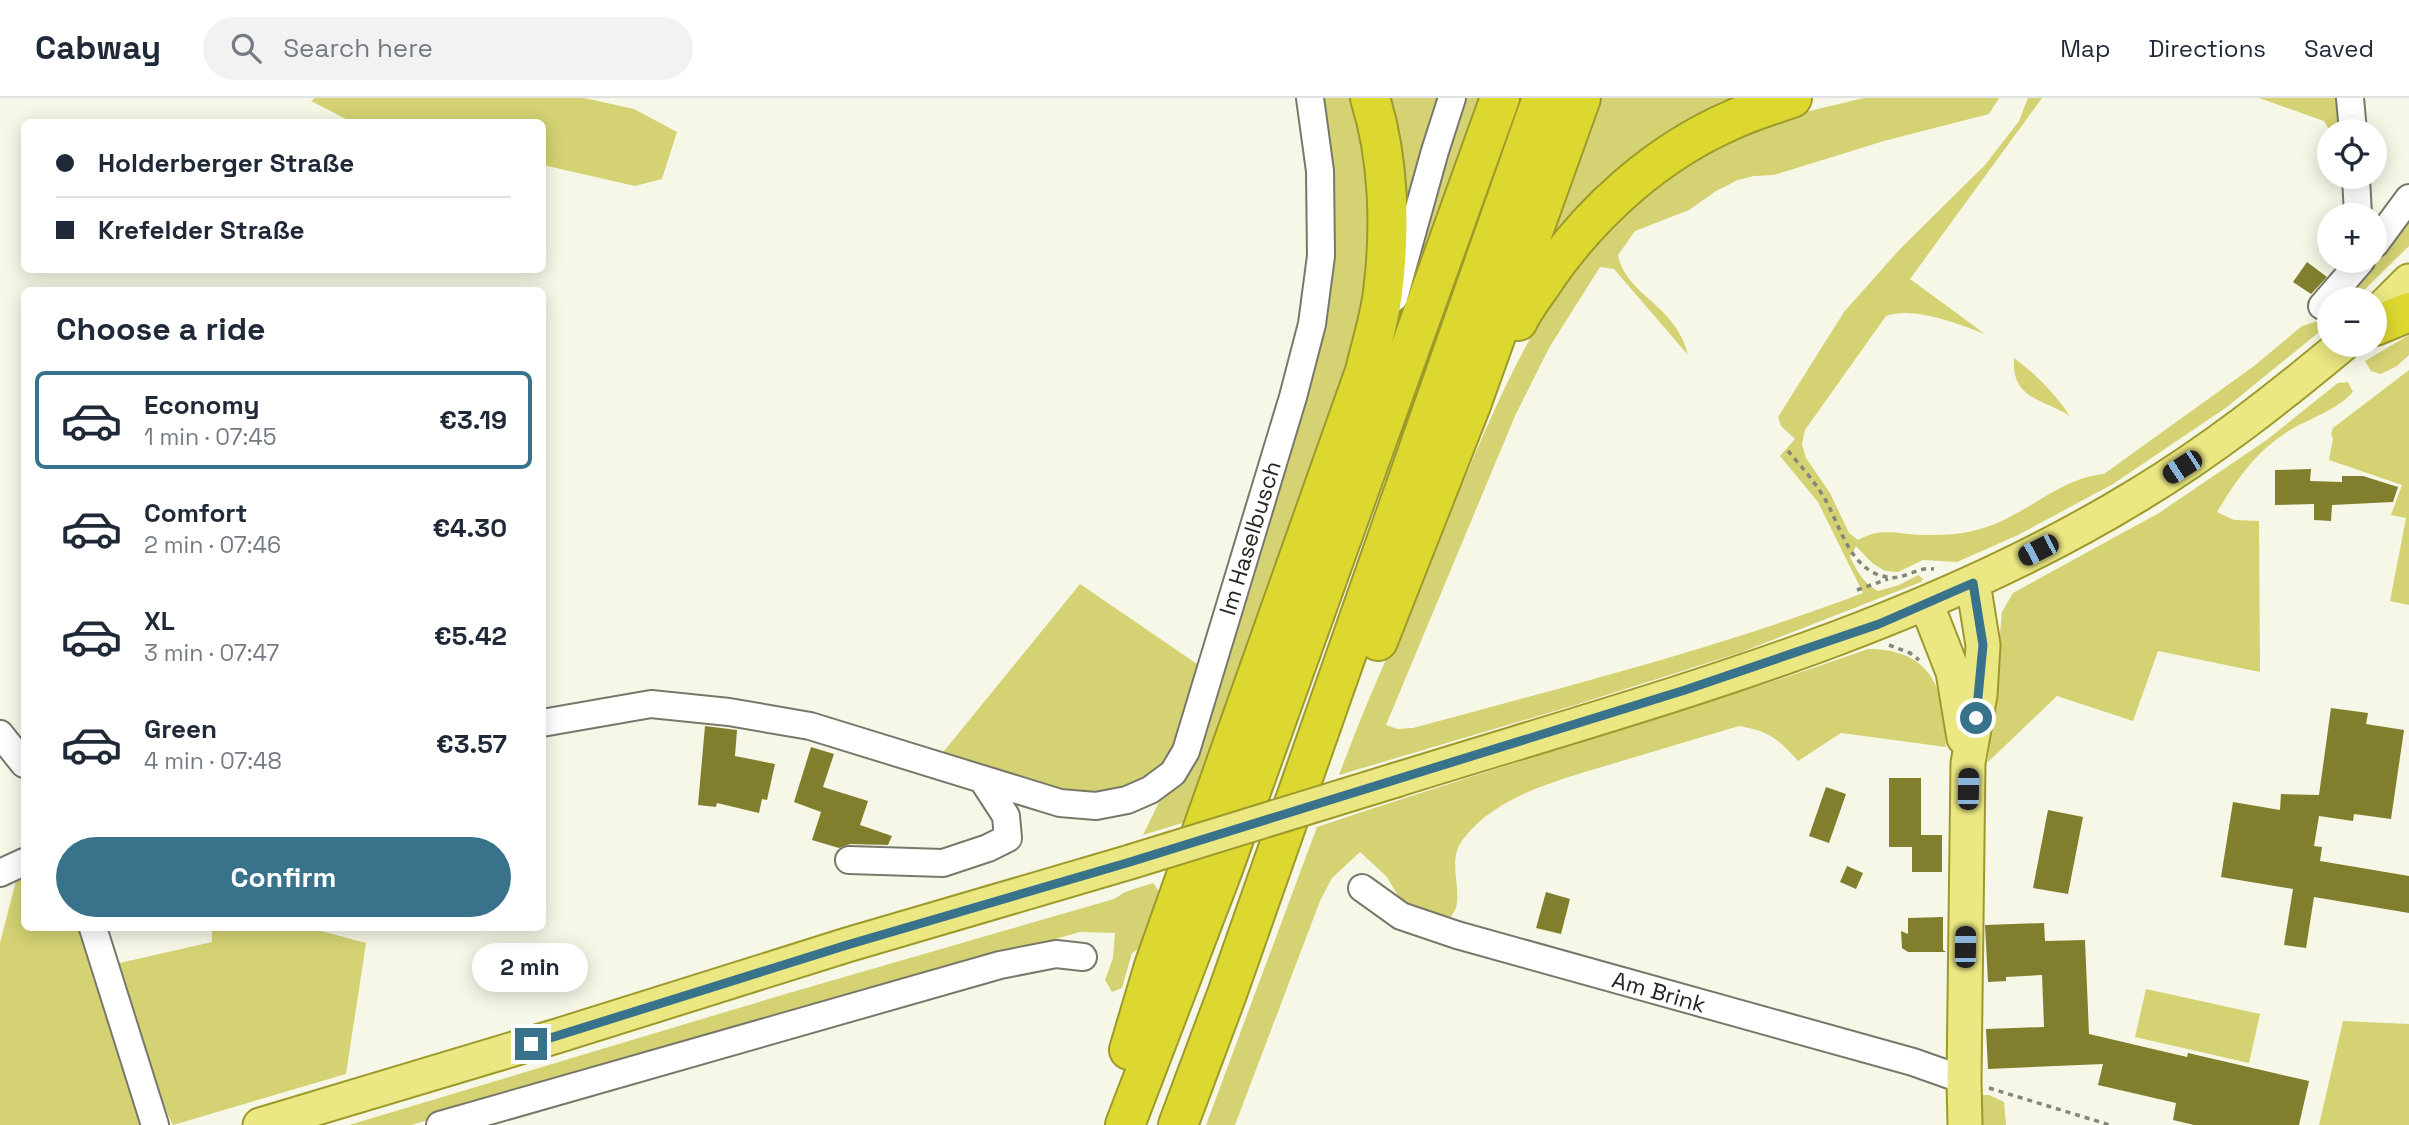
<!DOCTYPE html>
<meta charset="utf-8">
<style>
:root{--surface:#fff;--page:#f2f2f3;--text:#1f2937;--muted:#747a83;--line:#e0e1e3;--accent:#39728b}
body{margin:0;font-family:"Space Grotesk",sans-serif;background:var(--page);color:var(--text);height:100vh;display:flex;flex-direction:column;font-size:26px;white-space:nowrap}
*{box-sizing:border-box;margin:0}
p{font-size:23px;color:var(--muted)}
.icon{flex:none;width:38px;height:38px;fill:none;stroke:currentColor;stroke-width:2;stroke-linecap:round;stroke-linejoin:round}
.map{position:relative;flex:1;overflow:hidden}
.sheet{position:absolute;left:21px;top:189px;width:525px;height:644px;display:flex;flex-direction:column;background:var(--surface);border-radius:10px;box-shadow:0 4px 18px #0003}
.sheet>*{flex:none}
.top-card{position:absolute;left:21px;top:21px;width:525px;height:154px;border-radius:10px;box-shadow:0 4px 18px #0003;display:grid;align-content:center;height:154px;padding:0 35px;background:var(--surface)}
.tools{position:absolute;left:2317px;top:21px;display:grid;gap:14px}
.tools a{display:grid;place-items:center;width:70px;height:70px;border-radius:50%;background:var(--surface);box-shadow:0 4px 18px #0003;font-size:35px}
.end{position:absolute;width:32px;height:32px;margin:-16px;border:9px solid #39728b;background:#fff;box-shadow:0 0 0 4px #fff}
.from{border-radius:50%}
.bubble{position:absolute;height:49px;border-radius:24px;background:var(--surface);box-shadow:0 4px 18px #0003;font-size:23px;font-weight:700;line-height:49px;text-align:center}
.car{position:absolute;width:21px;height:42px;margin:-21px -10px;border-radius:9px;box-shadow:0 0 5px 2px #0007;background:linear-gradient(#222 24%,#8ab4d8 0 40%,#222 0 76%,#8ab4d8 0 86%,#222 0)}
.top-card b{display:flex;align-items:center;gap:24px;height:66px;font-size:26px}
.top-card b+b{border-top:2px solid var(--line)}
.top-card i{width:18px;height:18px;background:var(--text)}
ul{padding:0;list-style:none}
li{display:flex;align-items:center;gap:21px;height:98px;margin:0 14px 10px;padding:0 21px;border:4px solid transparent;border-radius:10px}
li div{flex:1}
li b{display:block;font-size:26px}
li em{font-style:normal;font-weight:700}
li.active{border-color:var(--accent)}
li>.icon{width:63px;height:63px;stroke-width:1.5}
h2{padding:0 35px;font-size:32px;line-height:84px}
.action{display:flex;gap:14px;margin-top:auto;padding:14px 35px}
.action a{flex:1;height:80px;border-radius:42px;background:var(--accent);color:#fff;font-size:28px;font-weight:700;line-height:80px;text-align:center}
header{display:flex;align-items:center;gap:42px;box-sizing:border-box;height:98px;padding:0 35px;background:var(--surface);border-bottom:2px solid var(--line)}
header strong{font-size:33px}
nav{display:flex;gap:38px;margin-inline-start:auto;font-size:24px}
.search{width:490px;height:63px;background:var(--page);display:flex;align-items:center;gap:18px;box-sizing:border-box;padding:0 24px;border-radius:38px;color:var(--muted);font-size:26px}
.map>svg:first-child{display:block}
</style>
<header>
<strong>Cabway</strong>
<div class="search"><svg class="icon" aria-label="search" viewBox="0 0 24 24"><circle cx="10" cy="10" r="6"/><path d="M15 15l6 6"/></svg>Search here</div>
<nav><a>Map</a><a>Directions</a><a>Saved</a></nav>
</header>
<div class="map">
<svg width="2409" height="1027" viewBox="0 0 2409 1027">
<rect width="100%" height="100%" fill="#f7f7e7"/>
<!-- green -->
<path fill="#d4d273" d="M 315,0 L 584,0 L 634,11 L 677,34 L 662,81 L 635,88 L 543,67 L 542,24 L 352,24 L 311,3 Z
M 1315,0 L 1352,0 C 1362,49 1373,99 1371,149 C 1370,187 1360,224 1352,261 L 1192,722 L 1143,737 L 1164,694 L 1306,282 Z
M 1379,0 L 1479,0 L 1388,262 Z
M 1601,0 L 1767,0 L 1541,169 Z
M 1864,0 L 1999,0 L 1989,16 L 1884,43 L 1774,77 L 1754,78 L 1738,82 L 1716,93 L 1689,112 L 1635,133 L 1618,157 C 1626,198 1676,206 1688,257 L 1614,171 L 1600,169 L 1549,250 L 1515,318 L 1386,627 L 1397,631 L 1413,630 C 1564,589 1716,551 1863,495 L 1818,404 L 1780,358 L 1795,341 L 1781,328 L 1778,319 L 1844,214 L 1900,151 L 1985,67 L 2019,23 L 2028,0 L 2042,0 L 1910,181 L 1985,236 C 1958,226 1914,208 1886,218 L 1805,332 L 1802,346 L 1806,360 L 1830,395 L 1849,435 L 1858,442 C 1881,429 1897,436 1922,437 C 1939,437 1959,437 1976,432 C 2022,422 2057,380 2104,376 L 2254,268 L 2302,228 L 2318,223 L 2329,213 L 2329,226 L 2227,309 L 2113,386 L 2018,437 L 1957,464 L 1923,462 L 1898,474 L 1885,473 L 1872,465 L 1856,448 L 1850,459 C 1857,473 1863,485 1878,493 L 1899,487 L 1918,477 L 1923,481 L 1921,484 L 1739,555 L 1575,607 L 1339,677 C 1371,591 1410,508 1446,424 C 1480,345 1512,263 1560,191 C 1609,116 1685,60 1768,27 C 1799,14 1832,8 1864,0 Z
M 2259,0 L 2344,0 L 2347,33 L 2330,33 L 2324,23 Z
M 2409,117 L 2409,148 L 2355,201 L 2341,201 L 2387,151 Z
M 2409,237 L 2409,257 L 2397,268 L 2381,276 L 2371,273 L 2365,263 Z
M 2014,260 C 2036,276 2055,296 2070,318 C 2043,301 2011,301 2014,260 Z
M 2409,272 L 2409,507 L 2390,503 L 2406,420 L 2391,417 L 2402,387 L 2329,362 L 2333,341 L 2331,336 L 2333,330 Z
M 2348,284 L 2353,294 C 2335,314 2306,321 2284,336 C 2253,357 2236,383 2217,414 L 2234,422 L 2259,423 L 2260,574 L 2158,553 L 2133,623 L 2057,598 L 1988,664 L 2002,514 L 2013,495 L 2159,415 L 2268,341 L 2338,285 Z
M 1080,486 L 1203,570 L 1167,671 L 1096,702 L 940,658 Z
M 1868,551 C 1932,551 1946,592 1946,649 L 1841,635 L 1798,663 C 1778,640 1768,633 1739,628 C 1701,639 1663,651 1625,662 C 1571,679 1493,695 1460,746 C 1449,764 1461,790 1456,810 C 1454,815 1450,819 1448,824 L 1407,813 L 1387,779 L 1360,754 L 1332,780 L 1320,803 L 1235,1027 L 1206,1027 L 1317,729 C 1500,667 1686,615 1868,551 Z
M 24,775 L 24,830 L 86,830 L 102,869 L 212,844 L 212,830 L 310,830 L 366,845 L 346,976 L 173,1027 L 118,917 L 140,1027 L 0,1027 L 0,845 L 17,779 Z
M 1153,785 L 1163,799 L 1145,847 L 1132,855 L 1122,890 L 1112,894 L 1105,882 L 1113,860 L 1115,835 L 1080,834 L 411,1027 L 349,1027 L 782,897 L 1114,801 L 1125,794 Z
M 2146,891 L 2260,916 L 2249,965 L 2135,939 Z
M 2343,923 L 2409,926 L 2409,1027 L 2319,1027 Z
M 1981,997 L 1989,997 L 2004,1004 L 2006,1027 L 1978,1027 L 1977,1007 Z"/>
<!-- building -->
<path fill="#817f2d" d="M 2307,164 L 2327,179 L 2311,196 L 2293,184 Z
M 2311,371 L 2310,383 L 2342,384 L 2342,378 L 2363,378 L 2398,389 L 2393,404 L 2332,407 L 2331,423 L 2314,422 L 2314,406 L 2275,407 L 2275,372 Z
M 2331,610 L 2368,615 L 2366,626 L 2404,632 L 2391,721 L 2354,716 L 2353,723 L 2319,718 L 2314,748 L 2322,749 L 2320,763 L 2409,778 L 2409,815 L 2314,799 L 2306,850 L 2284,847 L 2293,791 L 2221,779 L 2233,704 L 2280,712 L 2281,696 L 2319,697 Z
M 705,628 L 737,632 L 735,658 L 775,666 L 767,702 L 762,701 L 759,715 L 717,705 L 716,709 L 698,707 Z
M 811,649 L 834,656 L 823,689 L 868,703 L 860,727 L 892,738 L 888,747 L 850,746 L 839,750 L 812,742 L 821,714 L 794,704 Z
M 1889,680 L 1921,680 L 1921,737 L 1942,737 L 1942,774 L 1912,774 L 1912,749 L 1889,749 Z
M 1826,689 L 1846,696 L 1829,745 L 1809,738 Z
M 2048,712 L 2083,719 L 2068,796 L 2033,790 Z
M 1847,768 L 1863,775 L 1856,791 L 1840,784 Z
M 1546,794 L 1570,801 L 1561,836 L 1536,830 Z
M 1943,819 L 1943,852 L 1946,854 L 1908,854 L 1902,850 L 1901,833 L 1908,836 L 1908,820 Z
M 2044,825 L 2045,843 L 2085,842 L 2089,936 L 2187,959 L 2188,955 L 2309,983 L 2299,1027 L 2194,1027 L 2173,1022 L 2176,1005 L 2098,987 L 2103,966 L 1988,971 L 1986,931 L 2044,929 L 2042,877 L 2006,879 L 2006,883 L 1988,884 L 1985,827 Z"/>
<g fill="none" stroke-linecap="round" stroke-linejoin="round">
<!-- minor casing -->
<g stroke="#78786a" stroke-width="30">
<path id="minor" d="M 2350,0 L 2353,33
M 2356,79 L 2358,117
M 2375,146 L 2409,100
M 1394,200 L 1435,53 L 1452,0
M 2322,208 L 2361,163
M 542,625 L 651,606 L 729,614 L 810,628 L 1060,705 L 1096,708 L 1127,702 L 1150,692 L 1173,675 L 1186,653 L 1293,299 L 1312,226 L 1321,158 L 1320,73 L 1310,0
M 0,636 L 24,666
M 849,762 L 943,765 L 988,750 L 1008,740 L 1006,718 L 982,681
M 0,775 L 24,764
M 1362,790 L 1401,818 L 1457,837 L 1913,964 L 1964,982
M 93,830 L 155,1027
M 440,1027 L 1000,867 L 1056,856 L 1083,859"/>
</g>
<!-- major casing -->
<g stroke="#9d9a2b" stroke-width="37">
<path id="major" d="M 2375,217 L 2409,183
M 1926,505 L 1953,574 L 1964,640
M 1396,682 C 1649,603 1911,536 2138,397 C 2211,353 2277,301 2342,247
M 260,1027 L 557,938 L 847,847 L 1130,764
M 1965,1027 L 1964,982 L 1968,665 L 1980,597 L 1983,547 L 1973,485"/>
</g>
<!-- highway casing -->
<g stroke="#9d9a2b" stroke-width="42">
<path id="highway" d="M 1518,223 C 1525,207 1538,193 1547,178 C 1593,112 1658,54 1732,22 C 1751,13 1772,7 1792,0
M 2375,228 L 2409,214
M 1378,543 L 1471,307 L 1581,0
M 1129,952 L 1154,868 L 1365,273 C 1371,247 1380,220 1383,194 C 1391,131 1389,60 1370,0
M 1125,1027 L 1223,771 L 1500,0
M 1178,1027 L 1227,896 L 1542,0"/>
</g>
<!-- path -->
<path stroke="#85857b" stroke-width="3.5" stroke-dasharray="5 5" stroke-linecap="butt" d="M 1788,353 C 1801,368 1815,384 1825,401 C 1841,429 1850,473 1887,479 C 1903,483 1917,468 1934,471
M 1857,492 L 1888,481
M 1889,547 L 1910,555 L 1919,562
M 1989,990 L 2110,1027"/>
<!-- minor -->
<use href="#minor" stroke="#fff" stroke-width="26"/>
<!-- major -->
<use href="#major" stroke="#ebe883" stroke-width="33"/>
<!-- highway -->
<use href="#highway" stroke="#ddd830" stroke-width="38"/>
<!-- major-bridge casing -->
<g stroke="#9d9a2b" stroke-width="37" stroke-linecap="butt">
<path id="major-bridge" d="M 1130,764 L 1396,682"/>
</g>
<!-- major-bridge -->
<use href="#major-bridge" stroke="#ebe883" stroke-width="33"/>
</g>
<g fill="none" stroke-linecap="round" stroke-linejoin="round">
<!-- route -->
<path stroke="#39728b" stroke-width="9" d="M 531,946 L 847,847 L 1130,764 L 1685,592 L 1879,526 L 1973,485 L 1983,547 L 1976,620"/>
</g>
<g text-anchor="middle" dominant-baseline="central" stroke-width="7" stroke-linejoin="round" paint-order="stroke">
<!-- street labels -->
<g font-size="23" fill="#262621" stroke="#fff">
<text transform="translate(1250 440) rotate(-73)">Im Haselbusch</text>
<text transform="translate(1659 894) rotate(16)">Am Brink</text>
</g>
</g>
</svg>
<div class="tools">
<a><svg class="icon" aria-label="locate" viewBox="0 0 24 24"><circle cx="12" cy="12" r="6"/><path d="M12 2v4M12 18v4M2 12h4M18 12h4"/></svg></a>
<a>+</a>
<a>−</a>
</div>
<i class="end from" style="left:1976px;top:620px"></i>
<i class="end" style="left:531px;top:946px"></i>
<div class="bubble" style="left:472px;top:845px;width:116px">2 min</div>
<i class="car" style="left:2182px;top:369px;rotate:237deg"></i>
<i class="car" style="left:2038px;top:452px;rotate:243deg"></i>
<i class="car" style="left:1968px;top:691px;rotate:1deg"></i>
<i class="car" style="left:1965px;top:849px;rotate:1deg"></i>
<div class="top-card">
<b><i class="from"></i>Holderberger Straße</b>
<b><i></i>Krefelder Straße</b>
</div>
<section class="sheet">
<h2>Choose a ride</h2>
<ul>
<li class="active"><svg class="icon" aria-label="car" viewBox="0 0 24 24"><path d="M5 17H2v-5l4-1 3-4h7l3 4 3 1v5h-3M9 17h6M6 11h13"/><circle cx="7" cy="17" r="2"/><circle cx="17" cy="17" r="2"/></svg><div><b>Economy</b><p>1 min · 07:45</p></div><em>€3.19</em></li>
<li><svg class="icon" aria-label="car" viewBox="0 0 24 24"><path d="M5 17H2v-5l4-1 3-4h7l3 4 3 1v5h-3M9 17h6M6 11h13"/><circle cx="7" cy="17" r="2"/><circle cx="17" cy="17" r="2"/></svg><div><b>Comfort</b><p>2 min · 07:46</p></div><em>€4.30</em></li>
<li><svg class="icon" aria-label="car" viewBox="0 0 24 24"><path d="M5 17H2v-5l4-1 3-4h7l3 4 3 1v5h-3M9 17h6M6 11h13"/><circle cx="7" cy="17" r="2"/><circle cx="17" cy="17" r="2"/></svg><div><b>XL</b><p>3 min · 07:47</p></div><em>€5.42</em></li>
<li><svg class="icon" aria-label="car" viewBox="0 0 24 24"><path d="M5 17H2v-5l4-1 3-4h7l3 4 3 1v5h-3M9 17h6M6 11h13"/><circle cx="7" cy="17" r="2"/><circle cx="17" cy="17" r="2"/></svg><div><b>Green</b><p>4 min · 07:48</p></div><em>€3.57</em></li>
</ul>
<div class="action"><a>Confirm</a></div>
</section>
</div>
